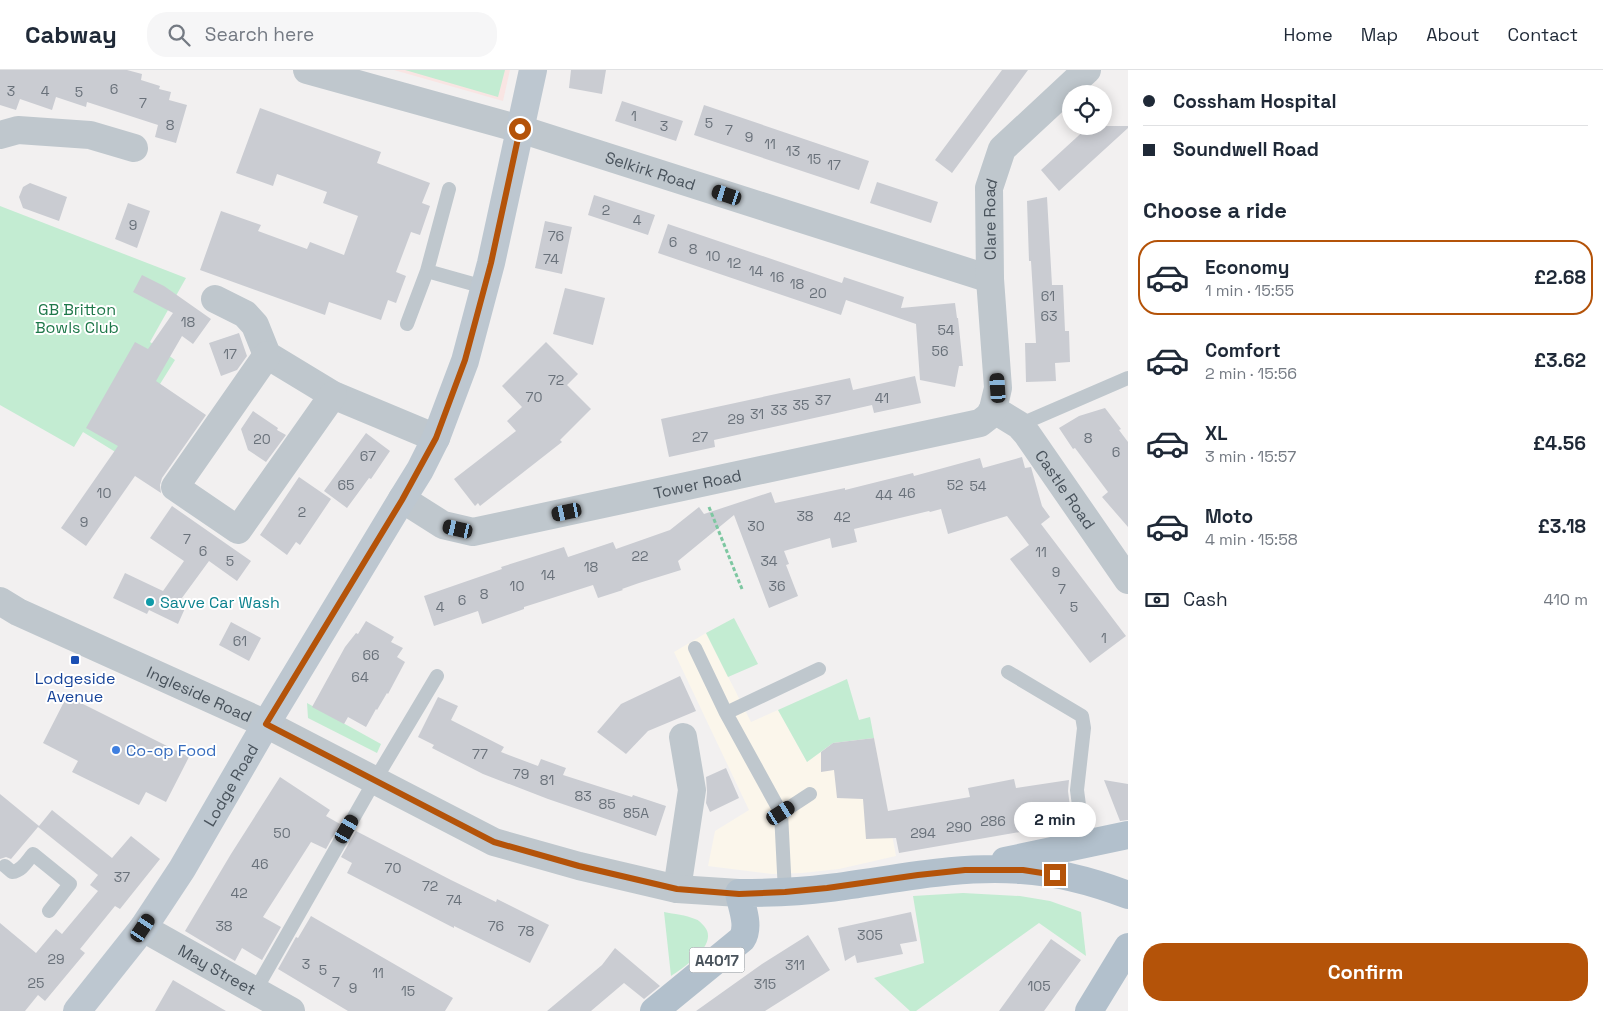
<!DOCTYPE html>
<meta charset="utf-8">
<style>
:root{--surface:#fff;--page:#f6f6f7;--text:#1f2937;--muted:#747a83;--line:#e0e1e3;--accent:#b45309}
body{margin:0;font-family:"Space Grotesk",sans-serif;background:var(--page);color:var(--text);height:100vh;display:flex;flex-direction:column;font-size:19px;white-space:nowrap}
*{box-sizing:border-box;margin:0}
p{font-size:16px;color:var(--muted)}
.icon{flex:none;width:28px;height:28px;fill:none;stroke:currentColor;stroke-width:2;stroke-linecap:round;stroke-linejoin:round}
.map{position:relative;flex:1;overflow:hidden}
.side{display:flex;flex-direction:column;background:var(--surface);width:475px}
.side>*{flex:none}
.top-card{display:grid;align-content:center;height:110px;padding:0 15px;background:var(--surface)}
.controls{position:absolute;left:1062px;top:15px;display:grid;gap:10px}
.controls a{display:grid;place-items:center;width:50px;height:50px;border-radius:50%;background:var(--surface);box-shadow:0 2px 12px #0003;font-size:25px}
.end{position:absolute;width:22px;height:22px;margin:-11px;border:6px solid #b45309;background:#fff;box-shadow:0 0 0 2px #fff}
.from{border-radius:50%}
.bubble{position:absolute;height:35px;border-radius:18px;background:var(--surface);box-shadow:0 2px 12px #0003;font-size:16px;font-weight:800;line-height:35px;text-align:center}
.car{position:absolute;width:15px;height:30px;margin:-15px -8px;border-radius:6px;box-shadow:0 0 4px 1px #0007;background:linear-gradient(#222 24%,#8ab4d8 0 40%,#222 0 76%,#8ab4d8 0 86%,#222 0)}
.top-card b{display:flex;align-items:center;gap:18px;height:48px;font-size:19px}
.top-card b+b{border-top:1px solid var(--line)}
.top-card i{width:12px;height:12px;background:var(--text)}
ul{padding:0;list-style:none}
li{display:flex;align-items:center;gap:15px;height:75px;margin:0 10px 8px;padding:0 5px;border:2px solid transparent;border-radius:20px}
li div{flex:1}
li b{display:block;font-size:19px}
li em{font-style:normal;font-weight:800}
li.selected{border-color:var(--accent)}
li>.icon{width:45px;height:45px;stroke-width:1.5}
h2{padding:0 15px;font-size:22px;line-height:60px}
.pay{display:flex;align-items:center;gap:12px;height:55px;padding:0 15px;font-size:19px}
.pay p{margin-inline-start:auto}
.primary-button{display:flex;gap:10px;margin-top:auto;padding:10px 15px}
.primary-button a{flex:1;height:58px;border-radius:20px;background:var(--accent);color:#fff;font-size:20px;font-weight:800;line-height:58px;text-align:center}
header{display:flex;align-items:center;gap:30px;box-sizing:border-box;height:70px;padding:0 25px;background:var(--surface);border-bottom:1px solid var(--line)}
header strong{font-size:24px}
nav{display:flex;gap:28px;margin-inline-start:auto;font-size:18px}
.search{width:350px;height:45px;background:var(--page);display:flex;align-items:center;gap:12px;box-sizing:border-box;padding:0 18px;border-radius:20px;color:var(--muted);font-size:19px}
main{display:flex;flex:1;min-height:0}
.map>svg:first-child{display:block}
</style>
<header>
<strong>Cabway</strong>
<div class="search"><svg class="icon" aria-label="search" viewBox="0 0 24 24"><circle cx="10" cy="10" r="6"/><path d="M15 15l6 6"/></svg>Search here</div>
<nav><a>Home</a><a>Map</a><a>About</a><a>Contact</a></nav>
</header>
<main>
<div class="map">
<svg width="1128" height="941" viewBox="0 0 1128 941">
<rect width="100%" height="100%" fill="#f2f0f0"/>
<!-- commercial -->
<path fill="#fbf6eb" d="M 706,563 L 751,652 L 778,640 L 807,692 L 833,673 L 874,668 L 896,786 L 839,799 L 802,803 L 772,804 L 708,796 L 715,761 L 749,740 L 674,582 Z"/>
<!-- medical -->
<path fill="#f9e5e3" d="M 394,0 L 510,0 L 503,31 Z"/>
<!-- green -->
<path fill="#c3ecd2" d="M 405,0 L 505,0 L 498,27 Z
M 0,136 L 186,208 L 150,272 L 175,290 L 117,383 L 83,362 L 74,377 L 0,335 Z
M 734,548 L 758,594 L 728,607 L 706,563 Z
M 847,609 L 859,650 L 870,647 L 874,668 L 833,673 L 807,692 L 778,640 Z
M 307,633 L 381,674 L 377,683 L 308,648 Z
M 963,823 L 1020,826 L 1050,831 L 1081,842 L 1086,886 L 1039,853 L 916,941 L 910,941 L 874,908 L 924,893 L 913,826 Z
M 664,842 C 674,844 686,845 695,849 C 699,850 701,853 704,856 C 720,874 684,897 671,906 Z"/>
<!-- building -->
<path fill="#caccd2" d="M 0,0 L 127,0 L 142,4 L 141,10 L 160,16 L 159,19 L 171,22 L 169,30 L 187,35 L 176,73 L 155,67 L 158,55 L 87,32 L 86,37 L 56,27 L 52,40 L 20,29 L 16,40 L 0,35 Z
M 571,0 L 606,0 L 602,24 L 569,18 Z
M 1002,0 L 1028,0 L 952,103 L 935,90 Z
M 622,31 L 683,51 L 676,71 L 615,51 Z
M 704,35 L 869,91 L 859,120 L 694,65 Z
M 260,38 L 381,82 L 377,93 L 430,113 L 422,133 L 430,136 L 420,165 L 411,162 L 396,202 L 406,206 L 396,233 L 388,230 L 381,250 L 329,232 L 325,245 L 200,200 L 221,141 L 261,155 L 258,161 L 307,179 L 310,172 L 344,185 L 358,146 L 323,133 L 327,122 L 277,104 L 273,116 L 236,103 Z
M 1089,56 L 1128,56 L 1128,58 L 1059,121 L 1041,100 Z
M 877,112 L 938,132 L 931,153 L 870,133 Z
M 30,113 L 67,127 L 59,151 L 23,138 L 19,127 L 23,117 Z
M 594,125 L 655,145 L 648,165 L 588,145 Z
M 1047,127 L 1052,215 L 1063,215 L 1065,261 L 1069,261 L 1070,292 L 1055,293 L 1056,311 L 1026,312 L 1025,273 L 1036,273 L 1031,191 L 1029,191 L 1027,131 Z
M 128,133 L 150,141 L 137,178 L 115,169 Z
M 545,151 L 572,157 L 562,204 L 535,198 Z
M 668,154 L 842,213 L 844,207 L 904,227 L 901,238 L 955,233 L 957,248 L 958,248 L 963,296 L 959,296 L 955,317 L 920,310 L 916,254 L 846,230 L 841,245 L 658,183 Z
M 142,205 L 164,216 L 211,249 L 193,274 L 182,266 L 156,311 L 206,345 L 162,408 L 160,415 L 161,423 L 135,406 L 86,476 L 61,458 L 118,376 L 86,358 L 135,272 L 148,279 L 173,243 L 133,222 Z
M 565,218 L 605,228 L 593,275 L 553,264 Z
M 239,263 L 247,286 L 237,300 L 221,306 L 209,273 Z
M 546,272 L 578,304 L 567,315 L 591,339 L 560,370 L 562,372 L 480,436 L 478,433 L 475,436 L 454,409 L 516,361 L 507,351 L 522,337 L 502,316 Z
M 915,306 L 921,333 L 874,343 L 872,335 L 837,343 L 714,370 L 715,377 L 669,387 L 661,349 L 850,308 L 853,320 Z
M 1105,338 L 1121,359 L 1119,360 L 1128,372 L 1128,457 L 1102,427 L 1108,422 L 1075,378 L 1073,379 L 1059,358 L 1079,346 Z
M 253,341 L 278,358 L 277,360 L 286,365 L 266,392 L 248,380 L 241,359 Z
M 366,363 L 390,381 L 371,409 L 369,408 L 347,438 L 324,421 Z
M 1022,387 L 1025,398 L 1031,397 L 1042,436 L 1050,447 L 1041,454 L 1126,566 L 1090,593 L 1010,489 L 1029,475 L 1007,446 L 948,464 L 941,439 L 930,442 L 929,441 L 854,459 L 857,472 L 832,478 L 830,468 L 784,481 L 789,494 L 786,495 L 798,526 L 769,538 L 734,445 L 678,491 L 681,500 L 639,513 L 622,519 L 623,520 L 598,528 L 593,515 L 524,537 L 524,539 L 482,554 L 478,541 L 434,556 L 424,526 L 502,499 L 501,497 L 564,477 L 568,487 L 613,472 L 616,479 L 670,460 L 699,437 L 704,444 L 771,422 L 775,433 L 845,418 L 845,420 L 913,403 L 914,406 L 980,388 L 983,398 Z
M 299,407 L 331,429 L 300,475 L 296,472 L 287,485 L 260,465 Z
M 172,436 L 251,491 L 237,511 L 209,491 L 179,532 L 186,536 L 178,554 L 149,540 L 147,544 L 113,528 L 125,503 L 163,521 L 184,491 L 150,468 Z
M 366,551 L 394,567 L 391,572 L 403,578 L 397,587 L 405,592 L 388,624 L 387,623 L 377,640 L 376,639 L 366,657 L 348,647 L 344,654 L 312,637 L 345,577 L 356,563 L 358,564 Z
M 231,552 L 261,568 L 249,591 L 219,575 Z
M 680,606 L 696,641 L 648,661 L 626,684 L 597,662 L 621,634 Z
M 67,626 L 189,687 L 166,732 L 146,722 L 139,735 L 72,702 L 78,691 L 43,673 Z
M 438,627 L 458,636 L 451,650 L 504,677 L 501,682 L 538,696 L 541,689 L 566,698 L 563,705 L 632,727 L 633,725 L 666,736 L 656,766 L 548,729 L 483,704 L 432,678 L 434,675 L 418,667 Z
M 874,668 L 888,741 L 970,727 L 968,718 L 1014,709 L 1016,718 L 1069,710 L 1068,721 L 1072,753 L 899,783 L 896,768 L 866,769 L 863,729 L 837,728 L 834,700 L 821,702 L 821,682 L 833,673 Z
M 726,698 L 739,728 L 710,742 L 706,733 L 707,722 L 706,707 Z
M 280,707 L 330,740 L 326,746 L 340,754 L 326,779 L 311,772 L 263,847 L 281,857 L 262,890 L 242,878 L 235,891 L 185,861 L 231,784 Z
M 1104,710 L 1128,714 L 1128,750 L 1120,751 Z
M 0,724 L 39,756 L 52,740 L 112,788 L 131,766 L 160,789 L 120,839 L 115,836 L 80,879 L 85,883 L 45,931 L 38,925 L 25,941 L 0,941 L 0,853 L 36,883 L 56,859 L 62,864 L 98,821 L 90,815 L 98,805 L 38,757 L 11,789 L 6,787 L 0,789 Z
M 356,761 L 451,810 L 496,832 L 497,829 L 549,855 L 530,893 L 454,856 L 454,858 L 347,803 L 352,793 L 341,787 Z
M 911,842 L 917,871 L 900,874 L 903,884 L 857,893 L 855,885 L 845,891 L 838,858 Z
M 311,846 L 453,928 L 445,941 L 348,941 L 278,899 L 296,867 L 298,868 Z
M 808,865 L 830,900 L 765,941 L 696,941 L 762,894 Z
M 1051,869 L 1081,890 L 1044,941 L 999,941 Z
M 615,878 L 660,916 L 644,929 L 624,913 L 591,941 L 547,941 L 602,895 Z
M 173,910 L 226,941 L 155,941 Z"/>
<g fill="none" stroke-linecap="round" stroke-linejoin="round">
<!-- path -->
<path stroke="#7dc7a1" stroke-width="3" stroke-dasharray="4 2.5" stroke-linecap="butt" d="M 709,437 L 742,519"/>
<!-- service -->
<path stroke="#bfc7cd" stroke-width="14" d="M 427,201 L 484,217
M 407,254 L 427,201 L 449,119
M 1019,355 L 1128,308
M 695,578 L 726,643 L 781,743 L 785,822
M 1008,602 L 1082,646 L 1084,658 L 1077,720 L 1084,774
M 726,643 L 819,599
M 781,743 L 810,724
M 5,796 L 12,802 C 22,801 27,791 33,784 L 70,814 L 49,841
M 255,921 L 375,710 L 437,606"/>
<!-- minor -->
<g stroke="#bfc7cd" stroke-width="28">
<path id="s1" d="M 307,0 L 520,59 L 990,209"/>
<path d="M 0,65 L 18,60 L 90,65 L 134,78"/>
<path d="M 215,229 L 245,244 L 255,255 L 267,285 L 333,325 L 436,368"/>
<path d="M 267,285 L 175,417 L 238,460 L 333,325"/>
<path id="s2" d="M 993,339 L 1019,355 L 1027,364 L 1128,510"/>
<path id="s3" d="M 402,429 L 443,455 L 473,462 L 980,353 L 989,346 L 993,339 L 998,318 L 990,209 L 989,118 L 1002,79 L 1087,0"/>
<path d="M 677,819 L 692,720 L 683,667"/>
<path id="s4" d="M 143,858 L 291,941"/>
</g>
<!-- tertiary -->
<path stroke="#bfc7cd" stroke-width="28" id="s5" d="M 0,531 L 18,542 L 266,654 L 494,772 L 579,796 L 677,819 L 739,823"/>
<!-- secondary -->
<path stroke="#bdc7d0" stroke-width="28" id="s6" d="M 77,941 L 143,858 L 182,799 L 266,654 L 402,429 L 420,400 L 436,368 L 465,291 L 491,193 L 533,0"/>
<!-- primary -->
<path stroke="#b2c0cc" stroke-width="28" d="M 1005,791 L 1128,765
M 654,941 L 742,869 C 750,856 742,838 739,823 C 769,823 799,822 829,818 C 893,810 957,795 1021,800 C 1057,802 1094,812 1128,825
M 1089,941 L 1128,877"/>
</g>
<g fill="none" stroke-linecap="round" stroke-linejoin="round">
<!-- route -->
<path stroke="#b45309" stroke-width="6" d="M 520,59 L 491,193 L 465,290 L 436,368 L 402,430 L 266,654 L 494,772 L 579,796 L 677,819 L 739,824 L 785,822 L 827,818 L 918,805 L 965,800 L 1023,800 L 1055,805"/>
</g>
<!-- markers -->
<circle fill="#0f9aa8" stroke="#fff" stroke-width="2" cx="150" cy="532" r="5"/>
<rect fill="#1a4fb4" stroke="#fff" stroke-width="2" x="70" y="585" width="10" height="10" rx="2.5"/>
<circle fill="#3f7fe0" stroke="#fff" stroke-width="2" cx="116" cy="680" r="5"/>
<g text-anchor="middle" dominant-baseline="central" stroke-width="4" stroke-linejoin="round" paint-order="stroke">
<!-- number labels -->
<g font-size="14" fill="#69717a">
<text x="114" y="19">6</text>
<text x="11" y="21">3</text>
<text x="45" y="21">4</text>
<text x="79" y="22">5</text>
<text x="143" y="33">7</text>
<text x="634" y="46">1</text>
<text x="709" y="53">5</text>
<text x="170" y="55">8</text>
<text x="664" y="56">3</text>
<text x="729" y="60">7</text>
<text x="749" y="67">9</text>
<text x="770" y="74">11</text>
<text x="793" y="81">13</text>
<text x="814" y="89">15</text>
<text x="834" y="95">17</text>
<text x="606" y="140">2</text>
<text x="637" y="150">4</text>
<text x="133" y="155">9</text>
<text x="556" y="166">76</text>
<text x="673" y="172">6</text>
<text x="693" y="179">8</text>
<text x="713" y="186">10</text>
<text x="551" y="189">74</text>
<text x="734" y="193">12</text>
<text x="756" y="201">14</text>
<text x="777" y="207">16</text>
<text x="797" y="214">18</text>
<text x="818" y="223">20</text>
<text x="1048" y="226">61</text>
<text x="1049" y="246">63</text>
<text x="188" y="252">18</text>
<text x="946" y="260">54</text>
<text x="940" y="281">56</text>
<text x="230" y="284">17</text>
<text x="556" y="310">72</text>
<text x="534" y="327">70</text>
<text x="882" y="328">41</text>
<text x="823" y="330">37</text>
<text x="801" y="335">35</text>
<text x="779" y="340">33</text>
<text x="757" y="344">31</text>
<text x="736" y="349">29</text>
<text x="700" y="367">27</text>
<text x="1088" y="368">8</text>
<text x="262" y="369">20</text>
<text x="1116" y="382">6</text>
<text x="368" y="386">67</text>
<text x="346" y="415">65</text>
<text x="955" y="415">52</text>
<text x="978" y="416">54</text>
<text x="104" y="423">10</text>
<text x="907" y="423">46</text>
<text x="884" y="425">44</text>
<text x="302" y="442">2</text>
<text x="805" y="446">38</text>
<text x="842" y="447">42</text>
<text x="84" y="452">9</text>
<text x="756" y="456">30</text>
<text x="187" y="469">7</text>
<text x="203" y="481">6</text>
<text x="1041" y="482">11</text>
<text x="640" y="486">22</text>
<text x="230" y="491">5</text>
<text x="769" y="491">34</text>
<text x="591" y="497">18</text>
<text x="1056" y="502">9</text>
<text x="548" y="505">14</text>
<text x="517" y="516">10</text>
<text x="777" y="516">36</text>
<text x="1062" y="519">7</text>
<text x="484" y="524">8</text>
<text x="462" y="530">6</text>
<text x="440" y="537">4</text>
<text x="1074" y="537">5</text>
<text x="1104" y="568">1</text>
<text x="240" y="571">61</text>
<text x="371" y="585">66</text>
<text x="360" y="607">64</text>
<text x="480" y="684">77</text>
<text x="521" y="704">79</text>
<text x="547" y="710">81</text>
<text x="583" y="726">83</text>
<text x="607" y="734">85</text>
<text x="636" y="743">85A</text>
<text x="993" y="751">286</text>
<text x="959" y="757">290</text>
<text x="282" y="763">50</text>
<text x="923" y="763">294</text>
<text x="260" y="794">46</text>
<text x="393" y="798">70</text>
<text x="122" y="807">37</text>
<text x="430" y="816">72</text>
<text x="239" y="823">42</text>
<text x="454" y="830">74</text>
<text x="224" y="856">38</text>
<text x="496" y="856">76</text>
<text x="526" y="861">78</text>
<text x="870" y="865">305</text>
<text x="56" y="889">29</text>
<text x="306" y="894">3</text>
<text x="795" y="895">311</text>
<text x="323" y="900">5</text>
<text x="378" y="903">11</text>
<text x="336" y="912">7</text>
<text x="36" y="913">25</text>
<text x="765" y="914">315</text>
<text x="1039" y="916">105</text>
<text x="353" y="918">9</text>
<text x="408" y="921">15</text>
</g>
<!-- shield labels -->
<rect fill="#fff" stroke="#80878d" stroke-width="1" x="689.5" y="877.5" width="55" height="25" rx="4"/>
<g font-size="15" font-weight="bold" fill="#49535c">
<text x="717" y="890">A4017</text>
</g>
<!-- street labels -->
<g font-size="16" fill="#49535c" stroke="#fff">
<text stroke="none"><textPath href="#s1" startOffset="358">Selkirk Road</textPath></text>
<text stroke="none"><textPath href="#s3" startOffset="808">Clare Road</textPath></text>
<text stroke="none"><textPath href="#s3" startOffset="309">Tower Road</textPath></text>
<text stroke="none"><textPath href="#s2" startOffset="110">Castle Road</textPath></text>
<text stroke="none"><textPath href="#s5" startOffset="220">Ingleside Road</textPath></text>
<text stroke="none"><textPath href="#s6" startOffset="274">Lodge Road</textPath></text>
<text stroke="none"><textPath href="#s4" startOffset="85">May Street</textPath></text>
</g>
<!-- park labels -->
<g font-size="16" fill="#1f784a" stroke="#fff">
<text x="77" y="239">GB Britton<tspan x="77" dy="18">Bowls Club</tspan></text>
</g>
<!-- culture labels -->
<g font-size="16" fill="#0d838f" stroke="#fff" text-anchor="start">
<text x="160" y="532">Savve Car Wash</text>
</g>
<!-- transit labels -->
<g font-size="16" fill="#164399" stroke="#fff">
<text x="75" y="608">Lodgeside<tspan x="75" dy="18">Avenue</tspan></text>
</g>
<!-- shop labels -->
<g font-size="16" fill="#366cbe" stroke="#fff" text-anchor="start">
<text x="126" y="680">Co-op Food</text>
</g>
</g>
</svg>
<div class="controls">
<a><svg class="icon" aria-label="locate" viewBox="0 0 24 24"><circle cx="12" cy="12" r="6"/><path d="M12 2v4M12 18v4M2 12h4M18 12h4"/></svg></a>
</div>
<i class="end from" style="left:520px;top:59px"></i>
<i class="end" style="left:1055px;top:805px"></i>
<div class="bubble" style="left:1014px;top:732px;width:82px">2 min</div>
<i class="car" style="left:727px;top:125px;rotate:288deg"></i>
<i class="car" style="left:998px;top:318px;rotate:356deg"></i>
<i class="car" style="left:567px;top:442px;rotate:258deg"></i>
<i class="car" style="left:458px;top:459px;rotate:283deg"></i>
<i class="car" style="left:781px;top:743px;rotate:57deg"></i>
<i class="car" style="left:347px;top:759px;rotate:30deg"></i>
<i class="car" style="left:143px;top:858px;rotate:34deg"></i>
</div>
<section class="side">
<div class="top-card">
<b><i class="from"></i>Cossham Hospital</b>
<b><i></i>Soundwell Road</b>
</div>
<h2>Choose a ride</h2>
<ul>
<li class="selected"><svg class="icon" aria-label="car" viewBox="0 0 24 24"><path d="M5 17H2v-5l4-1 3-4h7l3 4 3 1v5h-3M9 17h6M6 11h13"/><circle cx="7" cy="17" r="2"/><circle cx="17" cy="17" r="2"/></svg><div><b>Economy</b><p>1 min · 15:55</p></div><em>£2.68</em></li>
<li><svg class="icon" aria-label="car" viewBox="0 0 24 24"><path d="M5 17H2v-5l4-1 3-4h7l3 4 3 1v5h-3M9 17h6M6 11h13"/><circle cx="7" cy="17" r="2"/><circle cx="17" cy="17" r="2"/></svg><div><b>Comfort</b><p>2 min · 15:56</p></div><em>£3.62</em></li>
<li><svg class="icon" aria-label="car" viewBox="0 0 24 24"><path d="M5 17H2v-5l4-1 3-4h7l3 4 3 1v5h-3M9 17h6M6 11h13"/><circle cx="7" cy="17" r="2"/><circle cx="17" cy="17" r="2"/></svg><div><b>XL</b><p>3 min · 15:57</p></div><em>£4.56</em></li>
<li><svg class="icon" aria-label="car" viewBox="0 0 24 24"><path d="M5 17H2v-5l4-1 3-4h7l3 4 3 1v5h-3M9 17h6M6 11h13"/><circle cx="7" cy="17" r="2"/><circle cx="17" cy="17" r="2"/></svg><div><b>Moto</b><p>4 min · 15:58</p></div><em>£3.18</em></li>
</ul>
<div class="pay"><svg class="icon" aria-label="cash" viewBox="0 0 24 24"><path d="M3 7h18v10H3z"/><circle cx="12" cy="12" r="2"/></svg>Cash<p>410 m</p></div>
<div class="primary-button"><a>Confirm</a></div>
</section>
</main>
